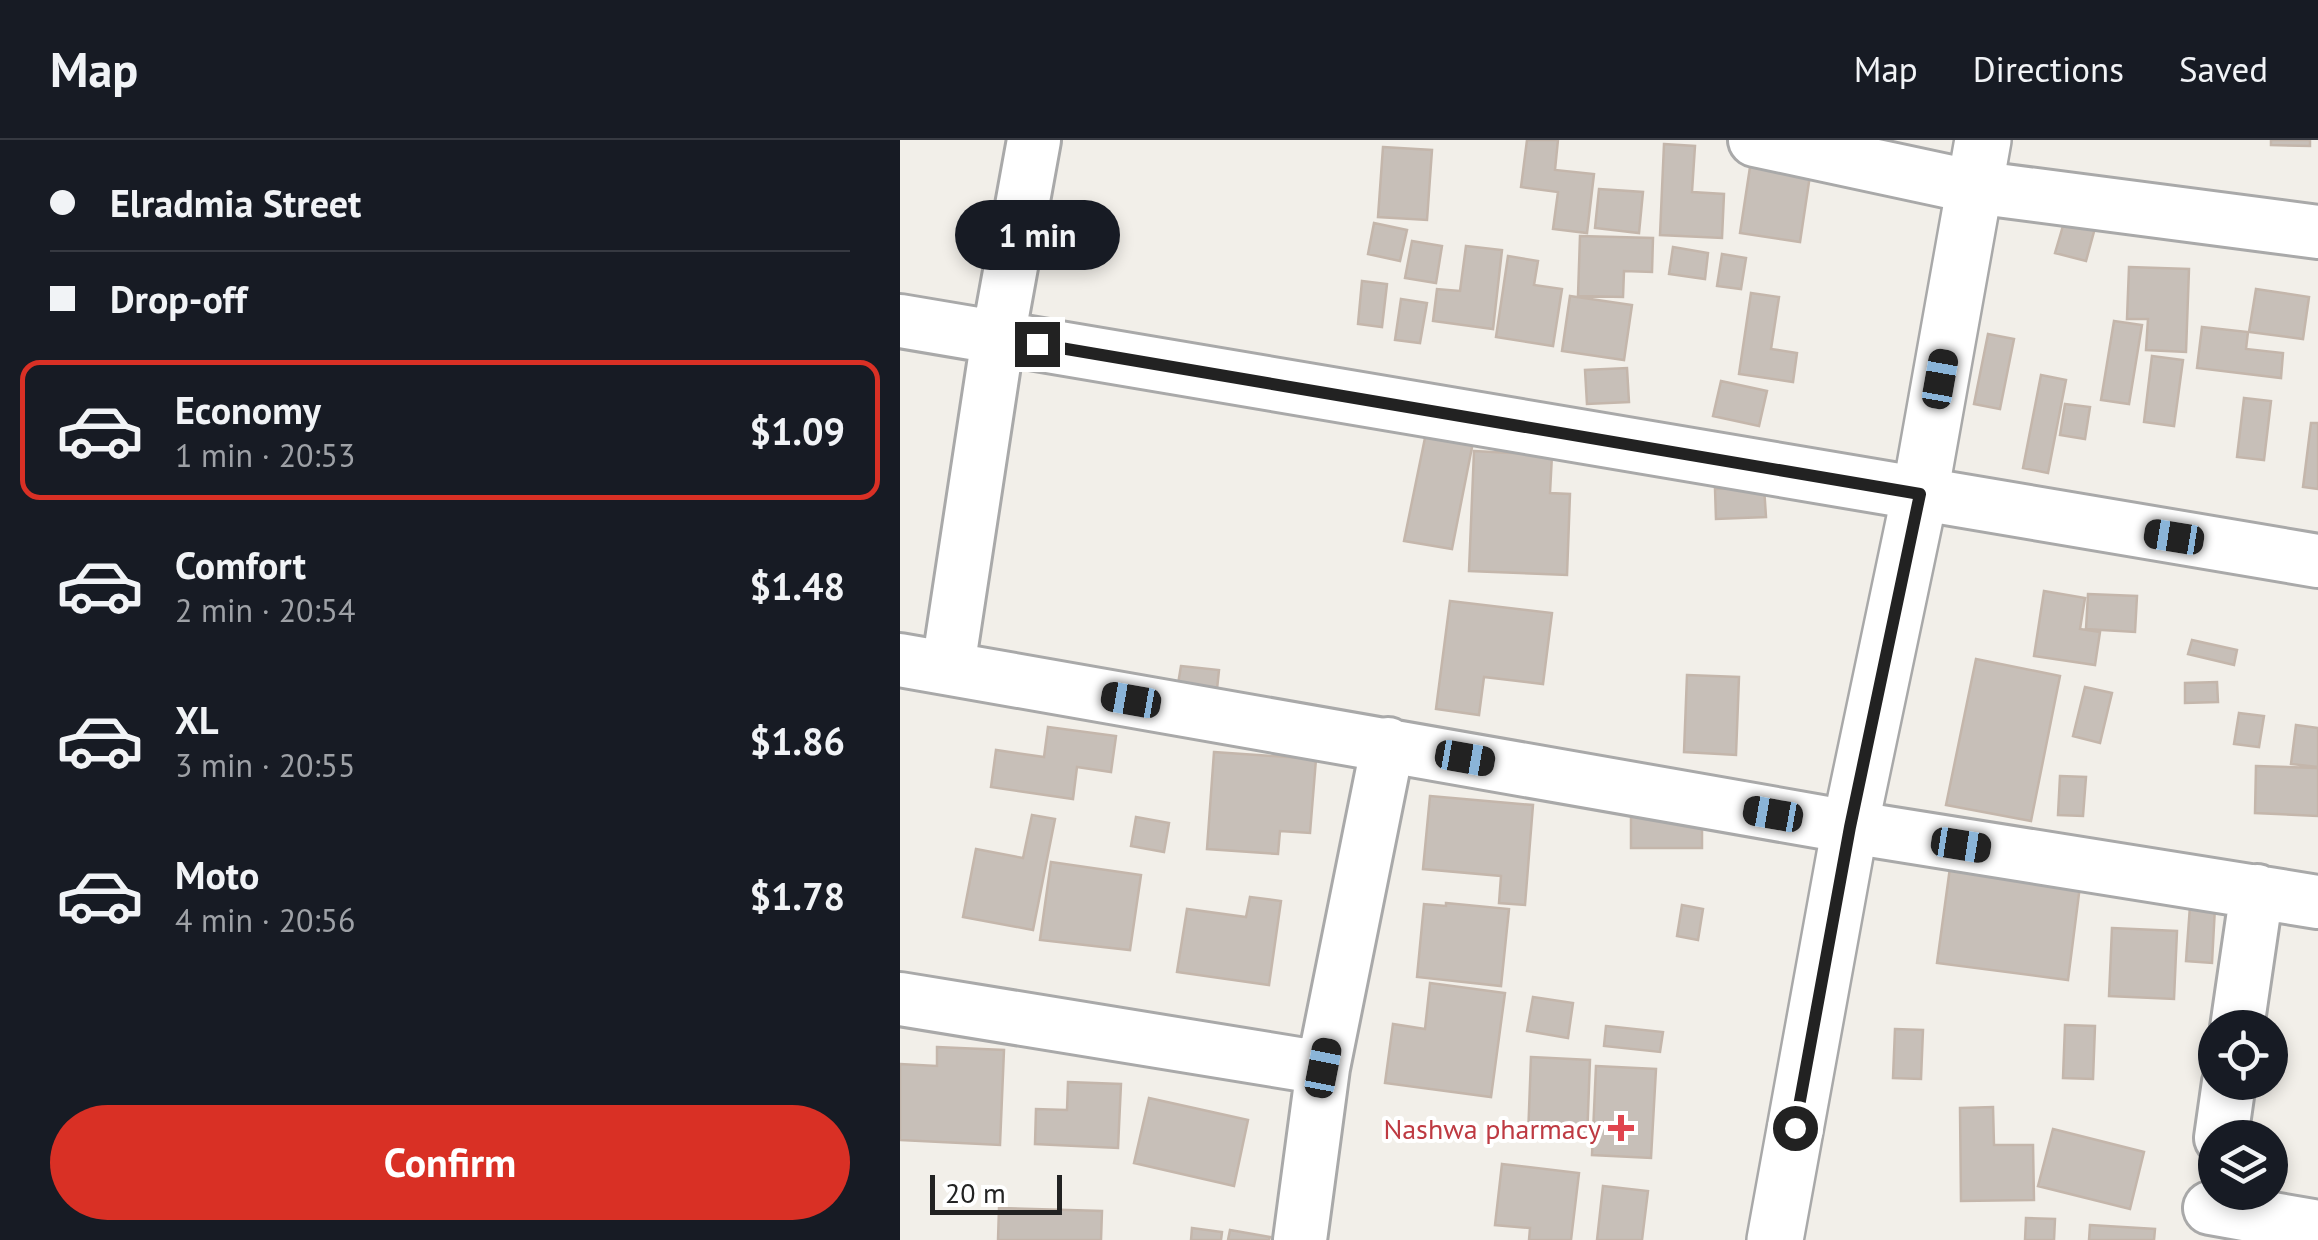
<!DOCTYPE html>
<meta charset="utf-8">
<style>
:root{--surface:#171b24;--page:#20242c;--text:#f1f3f6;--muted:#9ea1a6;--line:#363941;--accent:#d93025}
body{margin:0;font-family:"PT Sans",sans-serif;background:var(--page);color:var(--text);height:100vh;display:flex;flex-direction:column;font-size:38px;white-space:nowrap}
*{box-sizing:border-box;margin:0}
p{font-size:32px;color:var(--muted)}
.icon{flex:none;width:55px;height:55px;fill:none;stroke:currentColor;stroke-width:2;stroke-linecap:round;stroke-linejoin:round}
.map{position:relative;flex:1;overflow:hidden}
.drawer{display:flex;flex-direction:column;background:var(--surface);width:900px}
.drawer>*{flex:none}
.top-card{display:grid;align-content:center;height:220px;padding:0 50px;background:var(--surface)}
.tools{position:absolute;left:1298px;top:870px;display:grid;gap:20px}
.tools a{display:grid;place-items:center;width:90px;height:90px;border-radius:50%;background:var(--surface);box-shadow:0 5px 15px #0003;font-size:50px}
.scale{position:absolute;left:30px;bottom:25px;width:132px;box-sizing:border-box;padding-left:10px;border:5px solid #222;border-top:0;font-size:28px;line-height:35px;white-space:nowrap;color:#222;-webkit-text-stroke:8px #fff;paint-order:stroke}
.end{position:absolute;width:45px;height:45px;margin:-22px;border:12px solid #222;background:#fff;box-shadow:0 0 0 5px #fff}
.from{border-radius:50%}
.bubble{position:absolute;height:70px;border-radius:35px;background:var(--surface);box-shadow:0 5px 15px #0003;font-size:32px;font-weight:800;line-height:70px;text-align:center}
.car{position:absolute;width:30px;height:60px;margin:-30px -15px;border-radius:12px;box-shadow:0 0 8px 2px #0007;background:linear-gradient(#222 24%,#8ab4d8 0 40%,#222 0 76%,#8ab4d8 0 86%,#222 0)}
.top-card b{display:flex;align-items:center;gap:35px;height:95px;font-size:38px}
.top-card b+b{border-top:2px solid var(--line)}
.top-card i{width:25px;height:25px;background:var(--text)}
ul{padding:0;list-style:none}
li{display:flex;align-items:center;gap:30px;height:140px;margin:0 20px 15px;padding:0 30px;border:5px solid transparent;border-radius:20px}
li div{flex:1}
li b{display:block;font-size:38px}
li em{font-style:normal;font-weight:800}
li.on{border-color:var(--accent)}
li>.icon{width:90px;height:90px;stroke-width:1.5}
.primary-button{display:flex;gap:20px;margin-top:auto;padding:20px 50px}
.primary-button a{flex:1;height:115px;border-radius:60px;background:var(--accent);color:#fff;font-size:40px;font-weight:800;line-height:115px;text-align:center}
header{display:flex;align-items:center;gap:60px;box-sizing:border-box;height:140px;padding:0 50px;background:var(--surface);border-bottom:2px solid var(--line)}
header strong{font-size:48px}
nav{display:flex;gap:55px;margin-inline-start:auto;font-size:35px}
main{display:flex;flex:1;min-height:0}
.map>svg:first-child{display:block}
</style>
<header>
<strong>Map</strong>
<nav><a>Map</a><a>Directions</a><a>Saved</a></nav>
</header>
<main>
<section class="drawer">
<div class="top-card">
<b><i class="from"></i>Elradmia Street</b>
<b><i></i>Drop-off</b>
</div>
<ul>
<li class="on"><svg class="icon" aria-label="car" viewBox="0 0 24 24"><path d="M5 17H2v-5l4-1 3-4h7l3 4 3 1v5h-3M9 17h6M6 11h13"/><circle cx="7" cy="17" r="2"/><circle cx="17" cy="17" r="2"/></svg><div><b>Economy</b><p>1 min · 20:53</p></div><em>$1.09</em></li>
<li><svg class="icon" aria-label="car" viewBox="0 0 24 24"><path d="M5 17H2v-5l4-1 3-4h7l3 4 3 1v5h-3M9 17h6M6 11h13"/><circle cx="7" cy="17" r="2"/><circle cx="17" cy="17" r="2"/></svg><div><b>Comfort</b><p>2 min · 20:54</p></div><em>$1.48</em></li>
<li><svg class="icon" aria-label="car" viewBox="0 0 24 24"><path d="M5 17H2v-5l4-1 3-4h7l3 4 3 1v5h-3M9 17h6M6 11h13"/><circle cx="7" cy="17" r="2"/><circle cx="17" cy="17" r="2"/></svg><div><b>XL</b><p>3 min · 20:55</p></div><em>$1.86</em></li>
<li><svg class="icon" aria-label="car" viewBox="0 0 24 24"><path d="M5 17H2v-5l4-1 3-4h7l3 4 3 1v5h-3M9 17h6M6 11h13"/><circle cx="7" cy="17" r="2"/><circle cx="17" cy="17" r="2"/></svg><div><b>Moto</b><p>4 min · 20:56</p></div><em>$1.78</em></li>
</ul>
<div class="primary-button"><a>Confirm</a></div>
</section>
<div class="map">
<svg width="1418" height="1100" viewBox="0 0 1418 1100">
<rect width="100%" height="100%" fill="#f2efe9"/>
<!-- building -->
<path fill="#c7bfb8" stroke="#c4b6ab" stroke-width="2.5" d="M 627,0 L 658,0 L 655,30 L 694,34 L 687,93 L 653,89 L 658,52 L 621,47 Z
M 1371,0 L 1410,0 L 1410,6 L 1371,5 Z
M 764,4 L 795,6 L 792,52 L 824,54 L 822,98 L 760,95 Z
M 483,7 L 532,10 L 527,80 L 478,77 Z
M 852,14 L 912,22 L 900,102 L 840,93 Z
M 699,49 L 743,52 L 739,93 L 695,88 Z
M 1168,69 L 1198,77 L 1186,121 L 1155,113 Z
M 474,83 L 507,90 L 500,121 L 468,114 Z
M 680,96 L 753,98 L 752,132 L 724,131 L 723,157 L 678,156 Z
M 512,101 L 542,106 L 536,143 L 505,138 Z
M 566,106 L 602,110 L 593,189 L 533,181 L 537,149 L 560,151 Z
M 773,107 L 808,113 L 805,139 L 769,134 Z
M 822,114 L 846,118 L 841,149 L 817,146 Z
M 608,116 L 638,121 L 634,145 L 662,149 L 653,206 L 596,197 Z
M 1229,127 L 1289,129 L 1286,212 L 1246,210 L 1248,179 L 1227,179 Z
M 462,141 L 487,144 L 482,187 L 458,184 Z
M 1356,149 L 1409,157 L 1403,199 L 1349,192 Z
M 851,153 L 879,157 L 871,209 L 897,213 L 893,242 L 839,234 Z
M 670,156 L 732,165 L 724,220 L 662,211 Z
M 501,159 L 527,163 L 520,203 L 495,200 Z
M 1214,181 L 1242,185 L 1229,264 L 1201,260 Z
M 1302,187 L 1348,192 L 1346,209 L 1383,213 L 1381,238 L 1297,228 Z
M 1088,194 L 1114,199 L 1100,269 L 1074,264 Z
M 1252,216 L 1283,220 L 1274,286 L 1244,282 Z
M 727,228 L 729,262 L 687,264 L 685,230 Z
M 1141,235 L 1166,240 L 1148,333 L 1123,328 Z
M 821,241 L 867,251 L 859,286 L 813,276 Z
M 1344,258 L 1371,261 L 1364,320 L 1337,317 Z
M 1165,264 L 1190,267 L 1185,299 L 1160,295 Z
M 1411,283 L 1418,283 L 1418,349 L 1403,347 Z
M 527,288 L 574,297 L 552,409 L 504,401 Z
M 574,311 L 652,315 L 650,353 L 670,354 L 667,435 L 569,431 Z
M 864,347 L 866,377 L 816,379 L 815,349 Z
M 1144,451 L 1185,458 L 1180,489 L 1200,492 L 1195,525 L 1134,516 Z
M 1188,454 L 1237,456 L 1235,492 L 1186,489 Z
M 550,461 L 652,473 L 643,544 L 584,537 L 579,575 L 536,569 Z
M 1292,500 L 1337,510 L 1334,525 L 1288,514 Z
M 1076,519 L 1160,536 L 1131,681 L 1046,665 Z
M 281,526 L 319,530 L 317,549 L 278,544 Z
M 787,535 L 839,537 L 836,615 L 784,612 Z
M 1317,542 L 1318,562 L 1285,563 L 1285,543 Z
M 1185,547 L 1212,553 L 1200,603 L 1173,596 Z
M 1339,573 L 1364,576 L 1359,607 L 1334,604 Z
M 1396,585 L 1418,588 L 1418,627 L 1391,624 Z
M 148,587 L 216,596 L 211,632 L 177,627 L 173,659 L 91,647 L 96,610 L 144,617 Z
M 314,612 L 416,619 L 410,693 L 380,691 L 378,714 L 307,709 Z
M 1356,626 L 1418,628 L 1418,676 L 1355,673 Z
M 1160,636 L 1186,637 L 1183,676 L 1158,675 Z
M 530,656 L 633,665 L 625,765 L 599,763 L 601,736 L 523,729 Z
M 802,664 L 802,708 L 731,708 L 731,665 Z
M 132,675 L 155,679 L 133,790 L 63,777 L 76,709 L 123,718 Z
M 236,677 L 269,683 L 264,712 L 231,706 Z
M 1052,713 L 1182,730 L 1168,840 L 1037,823 Z
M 151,722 L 241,735 L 230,810 L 140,800 Z
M 350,757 L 381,761 L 369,845 L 277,832 L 287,769 L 346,777 Z
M 546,763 L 609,769 L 601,846 L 517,837 L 524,764 L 546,766 Z
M 782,765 L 803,769 L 798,800 L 777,796 Z
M 1290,766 L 1315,767 L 1312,823 L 1286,821 Z
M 1212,788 L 1277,791 L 1274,859 L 1209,856 Z
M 530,843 L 605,853 L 591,957 L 485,943 L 493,884 L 525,889 Z
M 633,857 L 673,863 L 668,898 L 627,891 Z
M 1165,885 L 1195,886 L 1193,939 L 1163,938 Z
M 706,886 L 763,892 L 760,912 L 704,906 Z
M 995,889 L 1023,890 L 1021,939 L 993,938 Z
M 37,907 L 104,910 L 100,1005 L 0,1000 L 0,924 L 37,926 Z
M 631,917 L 690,920 L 687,999 L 628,997 Z
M 696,926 L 756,929 L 751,1018 L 692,1015 Z
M 168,942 L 221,944 L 218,1008 L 135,1004 L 136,969 L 167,970 Z
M 249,958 L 348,980 L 334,1046 L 234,1023 Z
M 1093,967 L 1094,1005 L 1133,1005 L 1134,1060 L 1061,1061 L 1060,968 Z
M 1153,989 L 1244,1012 L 1230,1069 L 1138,1046 Z
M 602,1024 L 679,1033 L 671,1100 L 629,1100 L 630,1088 L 595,1085 Z
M 703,1046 L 748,1051 L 742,1100 L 697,1100 Z
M 99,1068 L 202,1071 L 201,1100 L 98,1100 Z
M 1126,1078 L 1155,1079 L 1154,1100 L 1125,1100 Z
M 1190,1085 L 1255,1089 L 1254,1100 L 1189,1100 Z
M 292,1088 L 322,1092 L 321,1100 L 291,1100 Z
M 330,1090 L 370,1097 L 369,1100 L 328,1100 Z"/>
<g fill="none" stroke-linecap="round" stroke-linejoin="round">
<!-- minor casing -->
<g stroke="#a9a9a9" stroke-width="58">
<path id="minor" d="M 855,0 L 1074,47 L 1418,92
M 0,181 L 1418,421
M 0,520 L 950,687 L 1418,762
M 48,527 L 98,198 L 134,0
M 0,859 L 423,928
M 1337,888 L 1357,751
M 1321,998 L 1329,942
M 1310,1068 L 1418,1087
M 400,1100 L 423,928 L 488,604"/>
</g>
<!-- tertiary casing -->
<g stroke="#a9a9a9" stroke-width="60">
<path id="tertiary" d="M 875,1100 L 950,687 L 1020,354 L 1083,0"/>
</g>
<!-- minor -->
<use href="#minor" stroke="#fff" stroke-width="52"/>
<!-- tertiary -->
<use href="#tertiary" stroke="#fff" stroke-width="55"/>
</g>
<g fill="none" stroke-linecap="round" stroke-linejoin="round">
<!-- route -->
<path stroke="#222" stroke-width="12" d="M 137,204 L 1020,354 L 950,687 L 895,988"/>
</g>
<!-- markers -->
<path fill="#e0444e" stroke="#fff" stroke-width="4" d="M716 973h10v10h10v10h-10v10h-10v-10h-10v-10h10z"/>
<g text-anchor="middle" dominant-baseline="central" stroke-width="8" stroke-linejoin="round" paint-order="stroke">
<!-- health labels -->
<g font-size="28" fill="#be3a42" stroke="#fff" text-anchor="end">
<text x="701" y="988">Nashwa pharmacy</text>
</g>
</g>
</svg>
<div class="tools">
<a><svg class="icon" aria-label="locate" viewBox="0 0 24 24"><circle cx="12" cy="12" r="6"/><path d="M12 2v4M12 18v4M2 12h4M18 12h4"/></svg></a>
<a><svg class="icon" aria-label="layers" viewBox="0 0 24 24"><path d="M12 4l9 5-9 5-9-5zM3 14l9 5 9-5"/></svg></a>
</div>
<div class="scale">20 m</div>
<i class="end from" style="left:895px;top:988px"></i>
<i class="end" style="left:137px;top:204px"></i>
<div class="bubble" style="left:55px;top:60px;width:165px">1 min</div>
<i class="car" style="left:1040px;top:239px;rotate:10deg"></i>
<i class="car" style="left:1274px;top:397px;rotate:279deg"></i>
<i class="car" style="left:231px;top:560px;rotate:280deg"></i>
<i class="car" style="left:565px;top:618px;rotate:100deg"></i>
<i class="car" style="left:873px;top:674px;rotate:280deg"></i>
<i class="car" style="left:1061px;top:705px;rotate:99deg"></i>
<i class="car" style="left:423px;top:928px;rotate:11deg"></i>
</div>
</main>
